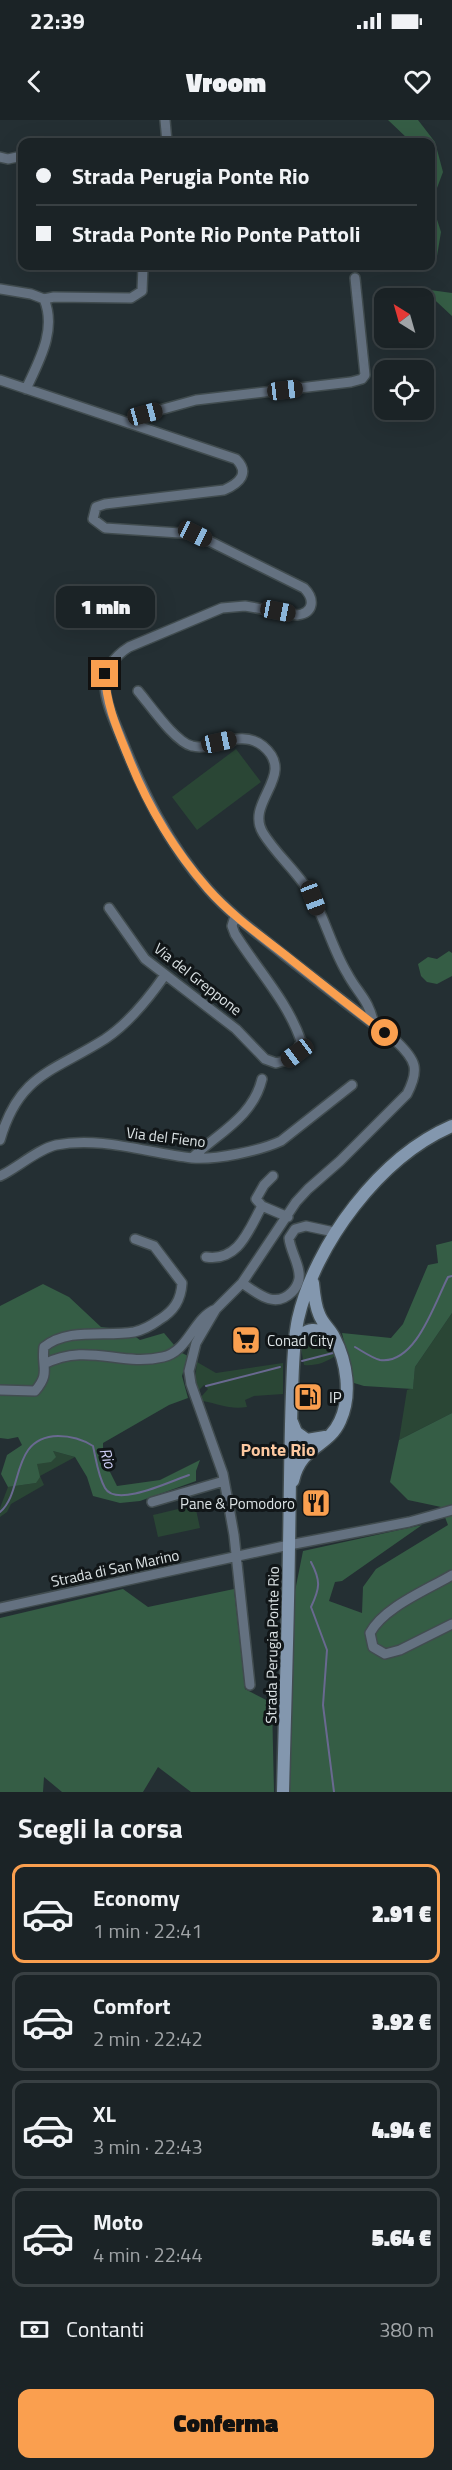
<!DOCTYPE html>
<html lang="it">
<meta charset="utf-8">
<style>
:root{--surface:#1b2326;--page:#282f32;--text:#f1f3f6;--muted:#a0a4a7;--line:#394043;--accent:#fa9f4f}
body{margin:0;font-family:"Titillium Web",sans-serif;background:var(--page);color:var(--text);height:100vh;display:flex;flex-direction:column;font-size:22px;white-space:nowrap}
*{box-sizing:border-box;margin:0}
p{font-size:20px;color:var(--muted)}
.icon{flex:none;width:33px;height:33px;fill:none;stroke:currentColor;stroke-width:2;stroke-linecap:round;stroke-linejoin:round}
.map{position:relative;height:1672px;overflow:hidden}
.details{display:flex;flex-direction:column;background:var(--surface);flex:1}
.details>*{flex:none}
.hud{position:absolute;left:18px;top:18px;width:417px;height:132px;border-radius:12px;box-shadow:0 6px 24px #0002,0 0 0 2px var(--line);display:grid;align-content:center;height:132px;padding:0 18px;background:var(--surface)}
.needle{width:39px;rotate:323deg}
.buttons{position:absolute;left:374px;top:168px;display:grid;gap:12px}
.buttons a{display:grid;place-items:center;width:60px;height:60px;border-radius:12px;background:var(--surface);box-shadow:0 6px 24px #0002,0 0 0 2px var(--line);font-size:30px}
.end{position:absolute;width:27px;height:27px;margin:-14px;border:8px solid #fa9f4f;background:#111;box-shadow:0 0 0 3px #111}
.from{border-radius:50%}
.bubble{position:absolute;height:42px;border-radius:12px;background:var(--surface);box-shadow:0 6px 24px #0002,0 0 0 2px var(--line);font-size:20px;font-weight:800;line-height:42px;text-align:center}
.car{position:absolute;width:18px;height:36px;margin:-18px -9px;border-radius:8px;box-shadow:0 0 4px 2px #0007;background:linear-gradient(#222 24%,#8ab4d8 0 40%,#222 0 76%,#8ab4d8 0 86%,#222 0)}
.hud b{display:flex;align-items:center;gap:21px;height:57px;font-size:22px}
.hud b+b{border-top:2px solid var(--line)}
.hud i{width:15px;height:15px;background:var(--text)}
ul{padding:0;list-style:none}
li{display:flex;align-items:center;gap:18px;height:99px;margin:0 12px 9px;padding:0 6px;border:3px solid var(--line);border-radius:12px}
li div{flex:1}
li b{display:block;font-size:22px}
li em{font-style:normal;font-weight:800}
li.current{border-color:var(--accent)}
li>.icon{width:54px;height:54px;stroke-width:1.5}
h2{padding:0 18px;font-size:27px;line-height:72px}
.pay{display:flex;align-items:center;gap:15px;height:66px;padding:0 18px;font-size:22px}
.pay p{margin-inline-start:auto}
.action{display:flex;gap:12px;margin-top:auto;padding:12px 18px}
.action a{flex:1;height:69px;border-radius:12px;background:var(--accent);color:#111;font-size:24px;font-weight:800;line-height:69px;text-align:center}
.status{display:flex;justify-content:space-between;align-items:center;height:42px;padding:0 30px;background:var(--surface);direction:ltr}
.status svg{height:16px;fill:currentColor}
header{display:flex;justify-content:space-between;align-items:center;height:78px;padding:0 18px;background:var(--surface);font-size:27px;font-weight:800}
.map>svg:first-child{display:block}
</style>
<div class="status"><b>22:39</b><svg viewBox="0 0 49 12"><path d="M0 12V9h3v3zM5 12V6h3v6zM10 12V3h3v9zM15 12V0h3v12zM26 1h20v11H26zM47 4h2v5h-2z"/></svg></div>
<header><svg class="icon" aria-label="back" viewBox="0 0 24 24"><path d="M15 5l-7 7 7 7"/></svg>Vroom<svg class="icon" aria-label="heart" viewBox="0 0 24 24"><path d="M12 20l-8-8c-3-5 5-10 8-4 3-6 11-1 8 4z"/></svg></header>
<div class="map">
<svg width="452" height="1672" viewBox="0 0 452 1672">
<rect width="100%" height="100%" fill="#242f33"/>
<!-- green -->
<path fill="#2a4635" d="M 236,629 L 261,662 L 197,710 L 172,677 Z
M 452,1193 L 452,1293 L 399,1320 L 407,1270 L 413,1268 L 415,1247 Z
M 304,1216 L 324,1216 L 335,1236 C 325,1243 315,1246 304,1245 L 300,1224 Z
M 197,1242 L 216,1253 L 283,1243 L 283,1274 L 254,1276 L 245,1280 L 247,1287 C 230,1290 219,1284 203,1281 L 201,1277 L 208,1269 L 204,1265 L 199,1270 L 195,1260 Z
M 53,1331 L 75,1337 L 40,1356 L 44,1365 L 11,1384 L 7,1392 L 0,1397 L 0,1388 L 8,1367 L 36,1363 L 37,1344 Z
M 195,1385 L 200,1408 L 158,1417 L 153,1395 Z"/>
<!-- forest -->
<path fill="#355d45" d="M 388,0 L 418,0 L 435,22 L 443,52 L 437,68 L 434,90 L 441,112 L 437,136 L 431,137 L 430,22 L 410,22 L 408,19 Z
M 423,169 L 452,173 L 452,196 Z
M 449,831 L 452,833 L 452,856 L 437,864 L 427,862 L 421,856 L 418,844 L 428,837 L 437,839 Z
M 452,1121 L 452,1193 L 415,1247 L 413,1269 L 364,1266 L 354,1263 L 342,1213 L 391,1218 L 403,1204 L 428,1145 L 438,1143 L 436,1125 Z
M 43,1164 L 69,1177 L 101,1207 L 126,1210 L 140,1220 L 164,1213 L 180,1232 L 188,1236 L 182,1256 L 188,1278 L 169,1285 L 103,1323 L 103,1338 L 117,1366 L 160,1360 L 200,1340 L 196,1351 L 196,1361 L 140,1381 L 120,1383 L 93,1376 L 87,1357 L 75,1337 L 53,1331 L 56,1337 L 51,1342 L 37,1344 L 40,1357 L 36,1363 L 8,1367 L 1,1354 L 7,1335 L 22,1325 L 18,1317 L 8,1319 L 0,1318 L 0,1186 Z
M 452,1293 L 452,1672 L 289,1672 L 294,1476 L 303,1431 L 422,1405 L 342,1461 L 335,1462 L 329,1481 L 362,1493 L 363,1467 L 376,1449 L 448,1405 L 441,1387 L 408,1380 L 390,1362 L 399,1320 Z
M 123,1469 L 148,1487 L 234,1469 L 245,1569 L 272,1583 L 274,1672 L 191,1672 L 158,1647 L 143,1672 L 62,1672 L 44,1657 L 43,1672 L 0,1672 L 0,1498 Z"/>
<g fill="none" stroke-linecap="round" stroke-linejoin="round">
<!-- stream -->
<path stroke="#696990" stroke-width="2" d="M 355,1227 C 362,1231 372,1238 380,1240 C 416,1245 435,1182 448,1157 L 452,1156
M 302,1241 L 333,1233
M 206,1266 L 280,1247
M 0,1392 C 24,1372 10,1317 58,1316 C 71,1316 82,1319 93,1326 C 96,1339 98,1356 105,1368 C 116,1388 171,1361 189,1355
M 311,1442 C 321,1461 320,1468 311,1487 L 327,1530 L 323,1585 L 334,1672"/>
<!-- street casing -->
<g stroke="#414c4f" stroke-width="12">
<path id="street" d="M 165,0 L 167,22
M 0,37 L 8,39 L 22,36
M 0,169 L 31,174 L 44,179 C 57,210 39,241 26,269
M 44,179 L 54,177 L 131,178 L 142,171 L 143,146
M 0,260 L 236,339 C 250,353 240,363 224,370 L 105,384 L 96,387 L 93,399 L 105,408 L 195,414 L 304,468 C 315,479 314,493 297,495 L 245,486 L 222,488 L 129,527 C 91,551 106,581 120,615 C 142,671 168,724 208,769 C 230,794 258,814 284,835 C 321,864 358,893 396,921 C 416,940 420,949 407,974 L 340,1041 L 308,1069 L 296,1082 L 242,1163 L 216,1189 L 196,1223 L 189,1251 L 191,1264 L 223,1354 L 234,1415 L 250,1565
M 128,303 L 145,294 L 196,280 L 351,262 L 362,259 L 365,255 L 355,158
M 138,571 C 150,585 175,622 192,626 C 214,632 239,607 263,626 C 298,655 244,682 263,713 C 277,736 300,754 313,778 C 326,802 333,830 347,853 C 358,874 369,879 374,905
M 109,788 L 145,839 L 236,909 L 265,939 L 276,943 L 287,940 L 297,933 L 301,921 C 288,882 257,849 235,814 L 232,806 L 235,796
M 0,1020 C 19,954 53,952 105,919 C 129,903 149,878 165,855
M 192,1038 C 218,1013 253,997 262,959
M 0,1056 C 17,1048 38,1029 56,1025 C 101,1016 147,1033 192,1038 C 216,1040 259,1031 281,1021 L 352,965
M 262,1086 L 288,1097
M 206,1137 C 239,1142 249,1109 262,1086 L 256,1079 L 264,1065 L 273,1056
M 242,1163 C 258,1174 275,1189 292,1172 C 295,1169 298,1164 299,1159 C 301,1146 290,1131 289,1118 L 295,1109 L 306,1106 L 334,1112
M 44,1244 C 88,1222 120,1247 163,1237 C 189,1231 193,1198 216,1189
M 0,1270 L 35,1271 C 51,1253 41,1247 44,1227 C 68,1207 106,1217 134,1212 C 143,1210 152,1205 159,1200 C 174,1191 181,1180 182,1163 L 154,1126 L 135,1119
M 152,1382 L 224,1361
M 452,1455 C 427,1470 384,1487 370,1513 L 373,1527 L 385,1534 L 400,1530 L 452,1504
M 0,1488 L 289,1425 L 409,1402 L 452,1390"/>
</g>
<!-- secondary casing -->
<g stroke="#414c4f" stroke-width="15">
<path id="secondary" d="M 296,1224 C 305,1205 318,1208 333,1217
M 292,1302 L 296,1312 L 307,1320 L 325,1317
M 293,1361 C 301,1325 328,1328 340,1301 C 352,1275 347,1242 334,1217 C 330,1209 322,1203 319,1194 C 315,1185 314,1173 313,1163
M 283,1672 C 285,1590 288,1508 289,1426 C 290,1375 290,1323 292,1272 C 293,1248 293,1223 298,1199 C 315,1124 380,1037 452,1006"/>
</g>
<!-- street -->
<use href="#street" stroke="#647180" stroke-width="9"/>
<!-- secondary -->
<use href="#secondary" stroke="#8397ae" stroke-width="12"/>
</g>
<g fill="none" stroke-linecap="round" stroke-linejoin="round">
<!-- route -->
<path stroke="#fa9f4f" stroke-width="8" d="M 105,554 C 106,584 117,609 128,636 C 147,685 174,730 208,769 C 230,794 258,814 284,834 C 318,861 351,887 385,913"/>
</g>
<!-- icons -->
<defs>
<g id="supermarket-square" transform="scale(1.5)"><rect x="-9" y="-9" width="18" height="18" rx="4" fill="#fa9f4f" stroke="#111618"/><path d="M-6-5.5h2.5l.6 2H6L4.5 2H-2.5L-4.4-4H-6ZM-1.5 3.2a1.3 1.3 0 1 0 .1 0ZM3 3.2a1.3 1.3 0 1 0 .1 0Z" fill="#111"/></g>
<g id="fuel-square" transform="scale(1.5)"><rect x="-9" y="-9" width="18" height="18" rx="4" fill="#fa9f4f" stroke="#111618"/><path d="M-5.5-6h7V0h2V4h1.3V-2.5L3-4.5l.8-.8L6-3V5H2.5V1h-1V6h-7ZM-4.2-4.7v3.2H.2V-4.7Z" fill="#111"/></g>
<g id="restaurant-square" transform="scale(1.5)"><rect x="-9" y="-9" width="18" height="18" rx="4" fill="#fa9f4f" stroke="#111618"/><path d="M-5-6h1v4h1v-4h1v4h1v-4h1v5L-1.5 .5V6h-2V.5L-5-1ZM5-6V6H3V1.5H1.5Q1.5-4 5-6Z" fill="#111"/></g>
</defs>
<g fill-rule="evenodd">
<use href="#supermarket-square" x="246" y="1220"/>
<use href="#fuel-square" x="308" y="1277"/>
<use href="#restaurant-square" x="316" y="1383"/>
</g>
<g text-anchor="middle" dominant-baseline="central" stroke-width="6" stroke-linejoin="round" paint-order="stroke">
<!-- street labels -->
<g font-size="15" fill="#dce3e5" stroke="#111618">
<text transform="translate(198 859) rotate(38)">Via del Greppone</text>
<text transform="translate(166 1017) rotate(7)">Via del Fieno</text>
<text transform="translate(115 1448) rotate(-12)">Strada di San Marino</text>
<text transform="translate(272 1525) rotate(-89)">Strada Perugia Ponte Rio</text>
</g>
<!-- poi labels -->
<g font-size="15" fill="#dce3e5" stroke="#111618" text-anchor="start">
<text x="267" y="1220">Conad City</text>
<text x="329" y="1277">IP</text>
<text x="295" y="1383" text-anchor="end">Pane &amp; Pomodoro</text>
</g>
<!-- water labels -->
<g font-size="16" font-style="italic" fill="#cecef6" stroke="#111618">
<text transform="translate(108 1338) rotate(73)">Rio</text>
</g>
<!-- quarter labels -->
<g font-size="18" font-weight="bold" fill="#fcc8a0" stroke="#111618">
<text x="278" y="1329">Ponte Rio</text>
</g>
</g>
</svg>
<div class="buttons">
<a><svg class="needle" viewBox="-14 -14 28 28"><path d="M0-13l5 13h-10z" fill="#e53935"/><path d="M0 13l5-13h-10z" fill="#a0a4a7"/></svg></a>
<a><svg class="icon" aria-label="locate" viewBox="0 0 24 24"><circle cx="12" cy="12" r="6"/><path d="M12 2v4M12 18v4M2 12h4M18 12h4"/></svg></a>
</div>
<i class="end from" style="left:385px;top:913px"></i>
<i class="end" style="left:105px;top:554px"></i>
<div class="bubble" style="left:56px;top:466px;width:99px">1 min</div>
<i class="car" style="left:285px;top:270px;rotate:83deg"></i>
<i class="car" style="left:145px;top:294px;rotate:75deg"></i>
<i class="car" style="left:195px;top:414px;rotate:116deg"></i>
<i class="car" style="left:278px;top:491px;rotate:101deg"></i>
<i class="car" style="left:219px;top:622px;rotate:78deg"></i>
<i class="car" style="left:313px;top:778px;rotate:159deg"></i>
<i class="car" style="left:297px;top:933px;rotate:233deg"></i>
<div class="hud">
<b><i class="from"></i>Strada Perugia Ponte Rio</b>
<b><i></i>Strada Ponte Rio Ponte Pattoli</b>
</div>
</div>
<section class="details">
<h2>Scegli la corsa</h2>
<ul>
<li class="current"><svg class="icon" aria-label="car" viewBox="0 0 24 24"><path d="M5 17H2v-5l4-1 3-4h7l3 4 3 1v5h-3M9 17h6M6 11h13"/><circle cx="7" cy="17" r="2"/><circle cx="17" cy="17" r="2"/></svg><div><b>Economy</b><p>1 min · 22:41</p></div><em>2.91 €</em></li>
<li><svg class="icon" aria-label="car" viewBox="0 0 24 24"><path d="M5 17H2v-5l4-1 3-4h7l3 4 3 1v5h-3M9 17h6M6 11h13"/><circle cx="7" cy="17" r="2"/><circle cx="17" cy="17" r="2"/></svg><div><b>Comfort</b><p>2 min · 22:42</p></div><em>3.92 €</em></li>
<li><svg class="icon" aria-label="car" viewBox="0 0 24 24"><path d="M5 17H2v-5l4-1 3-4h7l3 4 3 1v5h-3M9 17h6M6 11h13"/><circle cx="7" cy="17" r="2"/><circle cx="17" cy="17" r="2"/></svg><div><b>XL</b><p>3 min · 22:43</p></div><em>4.94 €</em></li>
<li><svg class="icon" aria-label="car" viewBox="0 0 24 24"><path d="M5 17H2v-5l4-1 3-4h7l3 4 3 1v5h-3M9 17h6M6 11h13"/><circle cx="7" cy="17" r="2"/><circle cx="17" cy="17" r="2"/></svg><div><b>Moto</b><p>4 min · 22:44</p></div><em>5.64 €</em></li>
</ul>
<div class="pay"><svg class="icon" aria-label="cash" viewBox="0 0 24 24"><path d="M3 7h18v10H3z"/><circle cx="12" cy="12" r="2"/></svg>Contanti<p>380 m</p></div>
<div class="action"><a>Conferma</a></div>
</section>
